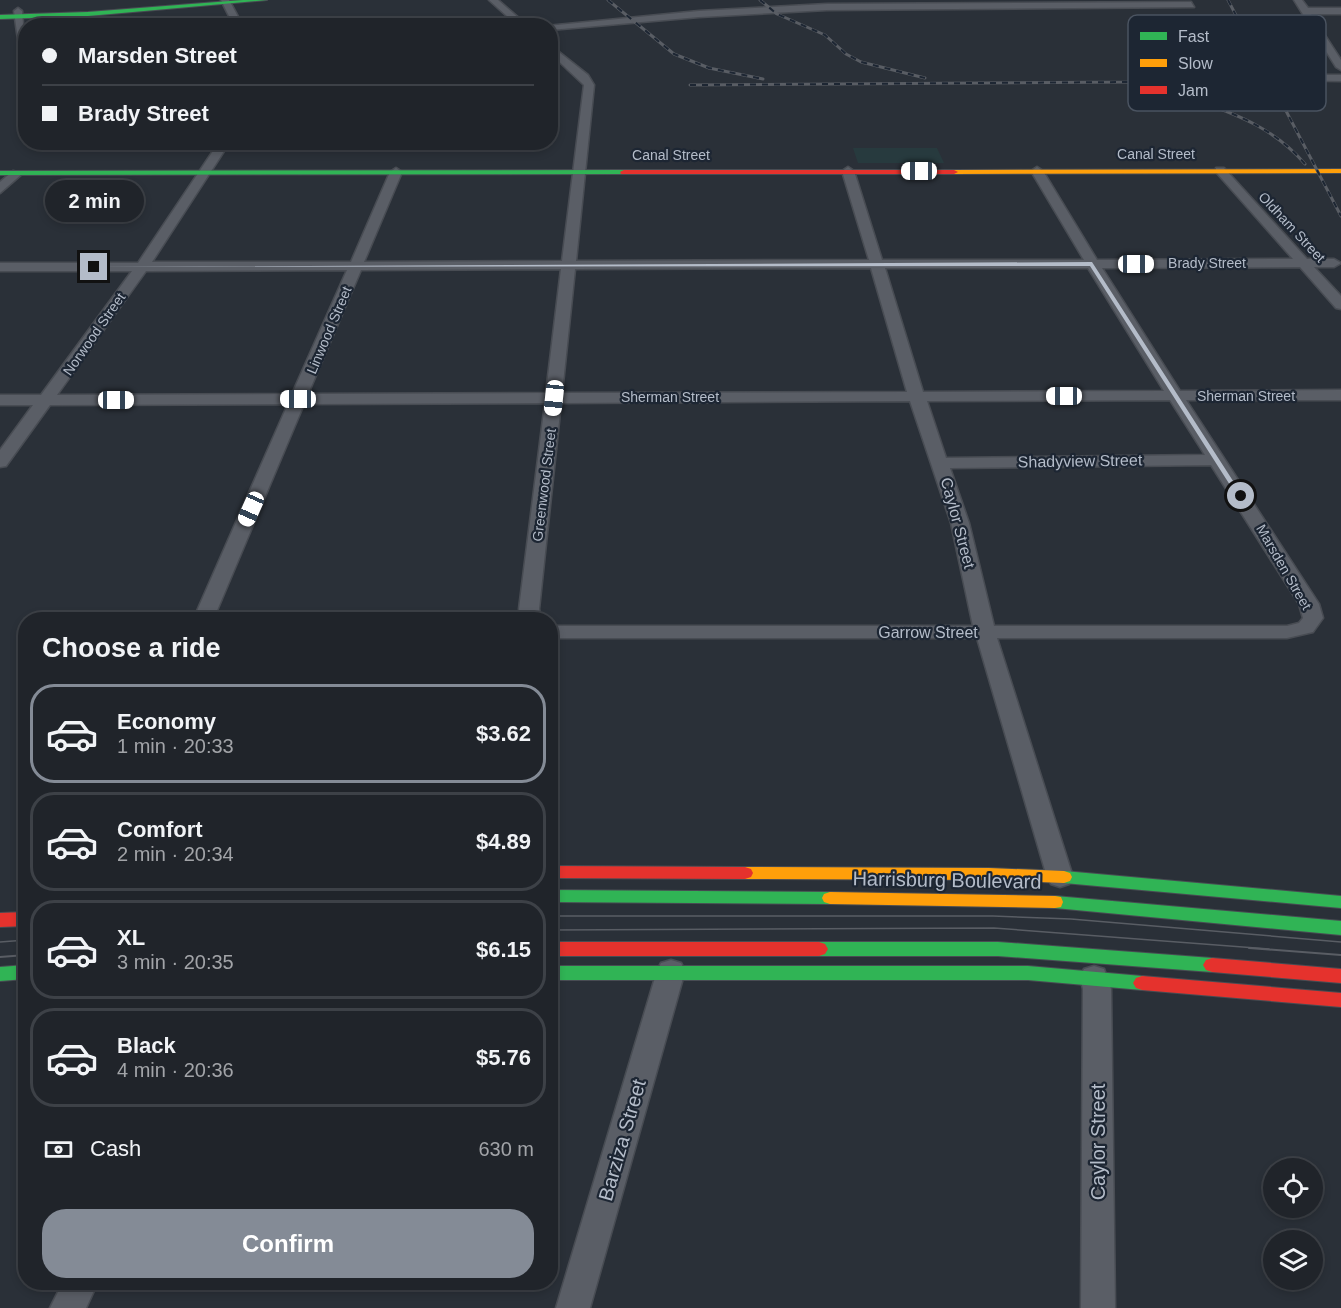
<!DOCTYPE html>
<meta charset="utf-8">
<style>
:root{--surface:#20242a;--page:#2d3036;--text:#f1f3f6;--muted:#a2a4a8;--line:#3d4147;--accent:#848b96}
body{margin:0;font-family:Helvetica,sans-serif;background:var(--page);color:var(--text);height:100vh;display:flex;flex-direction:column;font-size:22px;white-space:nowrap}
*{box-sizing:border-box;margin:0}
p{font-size:20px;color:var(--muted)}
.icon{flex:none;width:33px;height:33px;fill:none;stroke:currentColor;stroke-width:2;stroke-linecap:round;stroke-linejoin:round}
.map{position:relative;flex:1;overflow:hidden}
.sheet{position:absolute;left:18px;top:612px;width:540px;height:678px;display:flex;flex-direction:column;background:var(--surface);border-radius:24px;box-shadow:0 3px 9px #0003,0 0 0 2px var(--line)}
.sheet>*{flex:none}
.guide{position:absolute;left:18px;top:18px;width:540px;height:132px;border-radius:24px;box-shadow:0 3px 9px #0003,0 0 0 2px var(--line);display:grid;align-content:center;height:132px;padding:0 24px;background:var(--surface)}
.fabs{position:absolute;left:1263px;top:1158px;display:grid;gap:12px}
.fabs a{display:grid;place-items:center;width:60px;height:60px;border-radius:50%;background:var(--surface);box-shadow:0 3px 9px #0003,0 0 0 2px var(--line);font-size:30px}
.end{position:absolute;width:27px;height:27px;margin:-14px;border:8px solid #b4bcc9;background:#111;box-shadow:0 0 0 3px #111}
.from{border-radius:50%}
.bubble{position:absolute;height:42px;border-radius:21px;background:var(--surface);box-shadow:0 3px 9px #0003,0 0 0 2px var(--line);font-size:20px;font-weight:700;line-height:42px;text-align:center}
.car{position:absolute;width:18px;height:36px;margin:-18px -9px;border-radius:8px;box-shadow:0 0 4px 2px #0007;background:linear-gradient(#fff 24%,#345 0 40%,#fff 0 76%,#345 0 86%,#fff 0)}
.guide b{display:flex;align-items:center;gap:21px;height:57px;font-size:22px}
.guide b+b{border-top:2px solid var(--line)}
.guide i{width:15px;height:15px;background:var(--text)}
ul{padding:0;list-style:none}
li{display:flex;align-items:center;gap:18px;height:99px;margin:0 12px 9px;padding:0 12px;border:3px solid var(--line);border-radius:24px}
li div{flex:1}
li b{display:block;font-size:22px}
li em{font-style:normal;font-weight:700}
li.active{border-color:var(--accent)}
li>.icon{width:54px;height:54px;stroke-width:1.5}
h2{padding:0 24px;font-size:27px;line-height:72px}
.pay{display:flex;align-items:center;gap:15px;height:66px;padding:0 24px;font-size:22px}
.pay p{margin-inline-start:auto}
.primary-button{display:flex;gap:12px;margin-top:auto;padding:12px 24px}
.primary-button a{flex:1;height:69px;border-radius:24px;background:var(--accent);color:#fff;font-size:24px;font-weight:700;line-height:69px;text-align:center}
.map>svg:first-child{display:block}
</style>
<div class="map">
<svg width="1341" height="1308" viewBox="0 0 1341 1308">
<rect width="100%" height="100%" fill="#2a3038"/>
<!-- green -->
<path fill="#273a3e" d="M 853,148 L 937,148 L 944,163 L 858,163 Z"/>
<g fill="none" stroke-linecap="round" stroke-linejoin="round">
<!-- street casing -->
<g stroke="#484c53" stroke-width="3">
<path id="street" d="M 221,0 L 229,0 L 243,26 L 234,26 Z
M 489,0 L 498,0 L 528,26 L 518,26 Z
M 1294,0 L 1302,0 L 1308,8 L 1341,8 L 1341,14 L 1311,14 L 1341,60 L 1341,70 L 1336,67 Z
M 1191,2 L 1194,7 L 827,10 L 699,17 L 550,30 L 550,26 L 547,26 L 699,11 L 827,4 Z
M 18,8 L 22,11 L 26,64 L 21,61 L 14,11 Z
M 550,45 L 588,75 L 594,85 L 576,261 L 869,260 L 842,171 L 848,167 L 854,171 L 882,260 L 1084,260 L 1031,171 L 1037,167 L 1043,171 L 1097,260 L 1293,259 L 1216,172 L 1216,168 L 1224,168 L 1307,259 L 1334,259 L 1341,263 L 1334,267 L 1314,267 L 1341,296 L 1341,309 L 1336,308 L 1300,267 L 1102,268 L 1180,391 L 1341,390 L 1341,400 L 1186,400 L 1319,604 L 1323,618 L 1313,632 L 1287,638 L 997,638 L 1073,877 L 1069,884 L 1060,887 L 1051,884 L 1047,877 L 977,638 L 550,638 L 550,626 L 973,626 L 951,523 L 910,401 L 561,403 L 539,609 L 541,620 L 521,620 L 519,609 L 545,403 L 304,404 L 213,620 L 193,620 L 288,404 L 50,405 L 6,466 L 0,467 L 0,450 L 33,405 L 0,405 L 0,395 L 41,395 L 132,271 L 0,271 L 0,263 L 138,263 L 219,142 L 230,142 L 152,262 L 351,262 L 390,172 L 396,168 L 402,172 L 364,262 L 562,261 L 584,85 L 550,53 ZM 871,268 L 907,392 L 562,393 L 575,269 ZM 885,268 L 1088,268 L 1164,391 L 923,392 ZM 561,269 L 546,393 L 308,394 L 361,270 ZM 347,270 L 292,394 L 57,395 L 146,271 ZM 1170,400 L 1205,455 L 946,458 L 927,401 ZM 1211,465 L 1299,604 L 1303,618 L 1299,623 L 1287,626 L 994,626 L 969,523 L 950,468 Z
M 1284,75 L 1341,75 L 1341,81 L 1280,80 L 1280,76 Z
M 13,171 L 23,173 L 0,193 L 0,182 Z
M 671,960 L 681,963 L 685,971 L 590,1308 L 556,1308 L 657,971 L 661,963 Z
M 1094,966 L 1104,969 L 1111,989 L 1115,1308 L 1081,1308 L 1083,989 L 1080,977 L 1084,969 Z
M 63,1282 L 98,1282 L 86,1308 L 50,1308 Z"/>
</g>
<!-- fast casing -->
<g stroke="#484c53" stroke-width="2">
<path id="fast" d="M 243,0 L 267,0 L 88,16 L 0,19 L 0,15 L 88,12 Z
M 627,170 L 628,172 L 624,174 L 0,175 L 0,171 Z
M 1064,871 L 1341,896 L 1341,908 L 1064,883 L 1058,881 L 1056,877 L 1058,873 Z
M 550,890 L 830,892 L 836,894 L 838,898 L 836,902 L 830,904 L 550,902 Z
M 1055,896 L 1341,921 L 1341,935 L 1055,908 L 1049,907 L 1047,902 L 1049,897 Z
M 819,942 L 998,942 L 1212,958 L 1218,960 L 1221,965 L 1218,970 L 1212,972 L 998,956 L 819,956 L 813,954 L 810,949 L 813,944 Z
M 26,965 L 26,979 L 0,981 L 0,967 Z
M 550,966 L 1028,966 L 1142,976 L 1148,978 L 1151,983 L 1148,988 L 1142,990 L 1028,980 L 550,980 Z"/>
</g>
<!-- slow casing -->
<g stroke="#484c53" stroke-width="2">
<path id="slow" d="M 1341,169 L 1341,173 L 954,174 L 950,172 L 954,170 Z
M 745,867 L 989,868 L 1064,871 L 1070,873 L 1072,877 L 1070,881 L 1064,883 L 989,880 L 745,879 L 739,877 L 737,873 L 739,869 Z
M 830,892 L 1055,896 L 1061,897 L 1063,902 L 1061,907 L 1055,908 L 830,904 L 824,902 L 822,898 L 824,894 Z"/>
</g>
<!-- jam casing -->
<g stroke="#484c53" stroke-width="2">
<path id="jam" d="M 624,170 L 954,170 L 958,172 L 954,174 L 621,174 L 620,172 Z
M 550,866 L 745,867 L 751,869 L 753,873 L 751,877 L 745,879 L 550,878 Z
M 26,912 L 26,926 L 0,927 L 0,913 Z
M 550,942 L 819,942 L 825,944 L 828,949 L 825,954 L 819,956 L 550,956 Z
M 1212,958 L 1341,969 L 1341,983 L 1212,972 L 1206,970 L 1203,965 L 1206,960 Z
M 1142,976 L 1341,993 L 1341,1007 L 1142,990 L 1136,988 L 1133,983 L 1136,978 Z"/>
</g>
<!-- street -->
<use href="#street" fill="#5a5e66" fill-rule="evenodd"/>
<!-- fast -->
<use href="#fast" fill="#30b455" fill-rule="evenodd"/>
<!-- slow -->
<use href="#slow" fill="#ff9f0a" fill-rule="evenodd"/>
<!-- jam -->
<use href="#jam" fill="#e5322d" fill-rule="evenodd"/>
<!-- tram-far1 -->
<path stroke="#595d64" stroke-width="1.5" d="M 550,916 L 993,916 L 1071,919 L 1341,942
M 550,930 L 994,928 L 1269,949
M 0,942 L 26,940"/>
<!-- tram -->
<path stroke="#595d64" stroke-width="2" d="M 1249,948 L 1341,955
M 0,957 L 26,955"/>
<!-- rail casing -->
<g stroke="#595d64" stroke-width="3">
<path id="rail" d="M 608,0 L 674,54 L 709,68 L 763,79
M 760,0 L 777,14 L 825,35 L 846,54 L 861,62 L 925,78
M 1228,0 L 1341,216
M 690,85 L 1130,82 C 1166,78 1230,76 1238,33
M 1198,101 C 1239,115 1276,130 1305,164"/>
</g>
<!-- rail -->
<use href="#rail" stroke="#1d2633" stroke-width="2" stroke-dasharray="6" stroke-linecap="butt"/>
</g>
<!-- route -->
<path fill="#b4bcc9" d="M 1092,262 L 1244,498 L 1237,496 L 1090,266 L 91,267 Z"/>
<g text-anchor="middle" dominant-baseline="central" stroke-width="4.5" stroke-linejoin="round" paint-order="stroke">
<!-- far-street labels -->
<g font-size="14" fill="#b4bcc9" stroke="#1d2633">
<text x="1156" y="154">Canal Street</text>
<text x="671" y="155">Canal Street</text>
<text transform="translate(1292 227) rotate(47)">Oldham Street</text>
<text x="1207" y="263">Brady Street</text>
<text transform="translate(329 330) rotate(-67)">Linwood Street</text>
<text transform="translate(94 334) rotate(-55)">Norwood Street</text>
<text x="1246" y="396">Sherman Street</text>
<text x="670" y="397">Sherman Street</text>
<text transform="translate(544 485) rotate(-83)">Greenwood Street</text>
<text transform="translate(1284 567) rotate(60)">Marsden Street</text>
</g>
<!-- street labels -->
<g font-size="16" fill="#b4bcc9" stroke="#1d2633">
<text transform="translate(1080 461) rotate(-1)">Shadyview Street</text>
<text transform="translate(958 523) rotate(75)">Caylor Street</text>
<text x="928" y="632">Garrow Street</text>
</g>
<!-- near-street labels -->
<g font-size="20" fill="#b4bcc9" stroke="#1d2633">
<text transform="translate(947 880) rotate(1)">Harrisburg Boulevard</text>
<text transform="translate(622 1140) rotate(-74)">Barziza Street</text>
<text transform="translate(1098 1142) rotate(-90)">Caylor Street</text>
</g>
</g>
<!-- legend -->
<rect x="1128" y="15" width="198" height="96" rx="9" fill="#1d2633" stroke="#4a5360" stroke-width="1.5"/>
<rect x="1140" y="32" width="27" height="8" fill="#30b455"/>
<rect x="1140" y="59" width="27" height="8" fill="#ff9f0a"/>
<rect x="1140" y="86" width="27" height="8" fill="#e5322d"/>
<g font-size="16" fill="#b4bcc9">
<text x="1178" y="42">Fast</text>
<text x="1178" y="69">Slow</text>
<text x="1178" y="96">Jam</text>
</g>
</svg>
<div class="fabs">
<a><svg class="icon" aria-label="locate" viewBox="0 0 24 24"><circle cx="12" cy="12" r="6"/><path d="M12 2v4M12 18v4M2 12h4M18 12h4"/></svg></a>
<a><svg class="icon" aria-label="layers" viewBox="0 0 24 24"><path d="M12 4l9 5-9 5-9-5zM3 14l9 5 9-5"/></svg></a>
</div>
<i class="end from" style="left:1241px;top:496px"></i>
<i class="end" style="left:94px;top:267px"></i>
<div class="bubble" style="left:45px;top:180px;width:99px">2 min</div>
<i class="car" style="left:919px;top:171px;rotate:270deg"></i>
<i class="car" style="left:1136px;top:264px;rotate:90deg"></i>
<i class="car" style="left:1064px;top:396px;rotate:270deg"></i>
<i class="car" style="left:554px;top:398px;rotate:186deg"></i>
<i class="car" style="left:298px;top:399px;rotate:270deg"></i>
<i class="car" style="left:116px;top:400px;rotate:90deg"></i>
<i class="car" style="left:251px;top:509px;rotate:204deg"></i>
<div class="guide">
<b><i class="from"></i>Marsden Street</b>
<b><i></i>Brady Street</b>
</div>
<section class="sheet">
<h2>Choose a ride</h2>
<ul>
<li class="active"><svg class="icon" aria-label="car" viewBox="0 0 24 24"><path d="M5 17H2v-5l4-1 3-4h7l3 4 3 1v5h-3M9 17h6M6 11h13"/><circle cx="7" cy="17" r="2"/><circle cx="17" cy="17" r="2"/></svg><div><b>Economy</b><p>1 min · 20:33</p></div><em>$3.62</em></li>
<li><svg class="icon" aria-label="car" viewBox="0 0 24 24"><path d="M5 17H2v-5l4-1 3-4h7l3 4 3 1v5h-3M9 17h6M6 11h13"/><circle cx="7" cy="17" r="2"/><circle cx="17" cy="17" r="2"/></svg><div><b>Comfort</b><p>2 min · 20:34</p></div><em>$4.89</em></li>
<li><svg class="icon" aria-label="car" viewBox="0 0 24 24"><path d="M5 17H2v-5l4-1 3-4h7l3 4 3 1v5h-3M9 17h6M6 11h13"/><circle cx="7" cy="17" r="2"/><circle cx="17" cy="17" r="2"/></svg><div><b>XL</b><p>3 min · 20:35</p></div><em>$6.15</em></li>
<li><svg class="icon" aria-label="car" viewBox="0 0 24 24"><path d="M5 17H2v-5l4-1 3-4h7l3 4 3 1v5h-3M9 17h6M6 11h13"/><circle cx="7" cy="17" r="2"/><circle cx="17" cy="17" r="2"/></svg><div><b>Black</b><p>4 min · 20:36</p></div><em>$5.76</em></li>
</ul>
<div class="pay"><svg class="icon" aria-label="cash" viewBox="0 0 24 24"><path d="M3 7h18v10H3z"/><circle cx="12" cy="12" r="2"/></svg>Cash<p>630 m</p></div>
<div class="primary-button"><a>Confirm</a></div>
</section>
</div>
